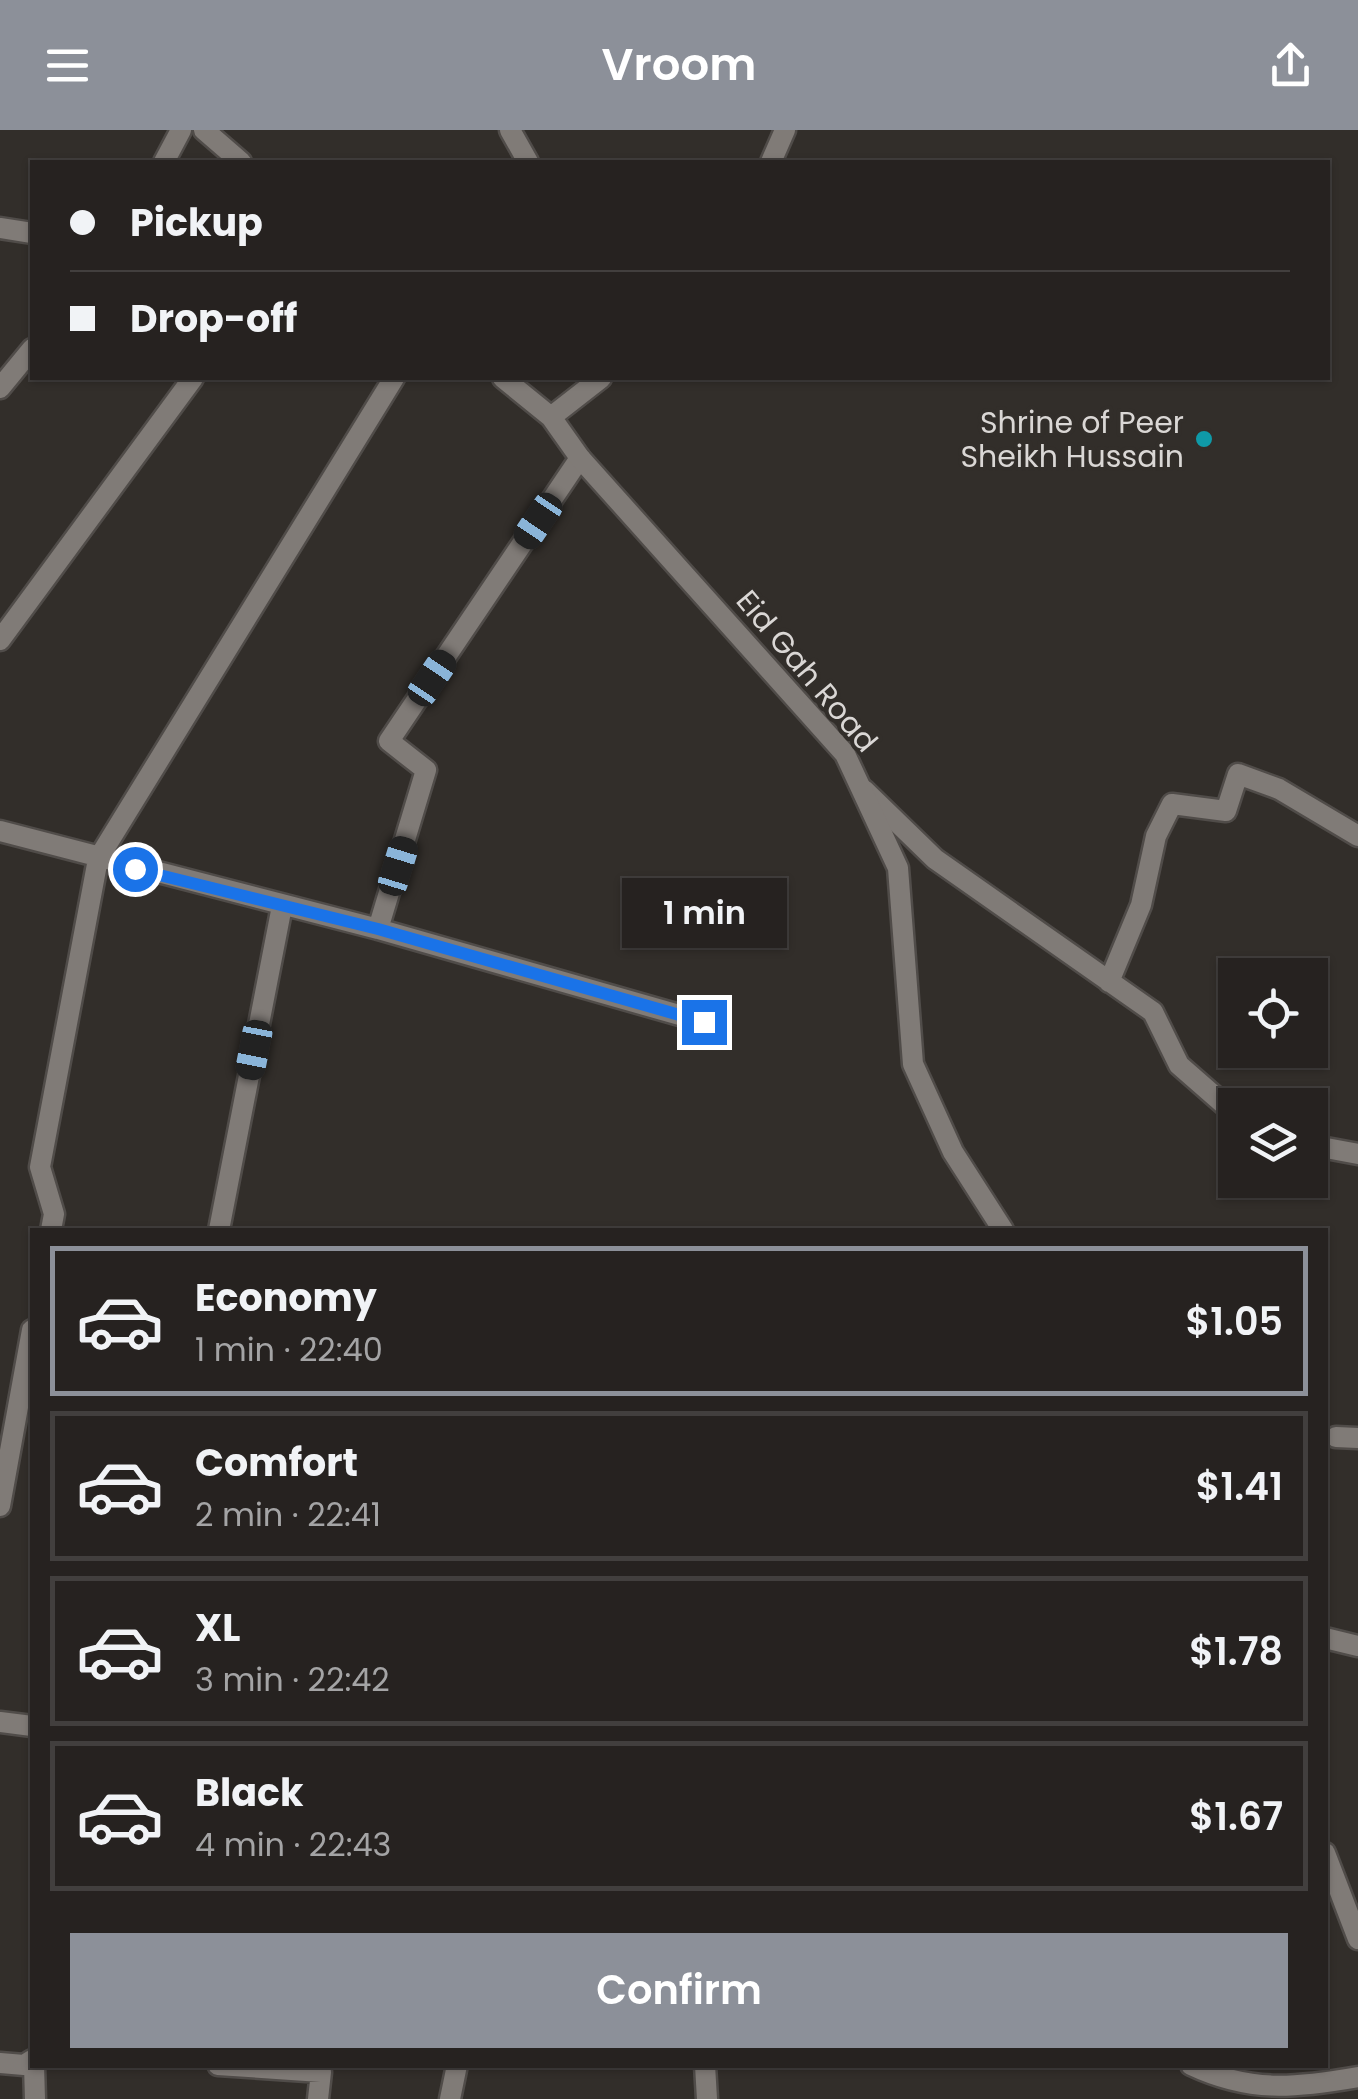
<!DOCTYPE html>
<meta charset="utf-8">
<style>
:root{--surface:#262220;--page:#322f2d;--text:#f1f3f6;--muted:#a4a4a5;--line:#423f3e;--accent:#8c9099}
body{margin:0;font-family:Poppins,sans-serif;background:var(--page);color:var(--text);height:100vh;display:flex;flex-direction:column;font-size:38px;white-space:nowrap}
*{box-sizing:border-box;margin:0}
p{font-size:32px;color:var(--muted)}
.icon{flex:none;width:55px;height:55px;fill:none;stroke:currentColor;stroke-width:2;stroke-linecap:round;stroke-linejoin:round}
.map{position:relative;flex:1;overflow:hidden}
.side{position:absolute;left:30px;top:1098px;width:1298px;height:840px;display:flex;flex-direction:column;background:var(--surface);border-radius:0px;box-shadow:0 2px 8px #0004,0 0 0 2px var(--line)}
.side>*{flex:none}
.top-card{position:absolute;left:30px;top:30px;width:1300px;height:220px;border-radius:0px;box-shadow:0 2px 8px #0004,0 0 0 2px var(--line);display:grid;align-content:center;height:220px;padding:0 40px;background:var(--surface)}
.tools{position:absolute;left:1218px;top:828px;display:grid;gap:20px}
.tools a{display:grid;place-items:center;width:110px;height:110px;border-radius:0px;background:var(--surface);box-shadow:0 2px 8px #0004,0 0 0 2px var(--line);font-size:50px}
.end{position:absolute;width:45px;height:45px;margin:-22px;border:12px solid #1a73e8;background:#fff;box-shadow:0 0 0 5px #fff}
.from{border-radius:50%}
.bubble{position:absolute;height:70px;border-radius:0px;background:var(--surface);box-shadow:0 2px 8px #0004,0 0 0 2px var(--line);font-size:32px;font-weight:600;line-height:70px;text-align:center}
.car{position:absolute;width:30px;height:60px;margin:-30px -15px;border-radius:12px;box-shadow:0 0 8px 2px #0007;background:linear-gradient(#222 24%,#8ab4d8 0 40%,#222 0 76%,#8ab4d8 0 86%,#222 0)}
.top-card b{display:flex;align-items:center;gap:35px;height:95px;font-size:38px}
.top-card b+b{border-top:2px solid var(--line)}
.top-card i{width:25px;height:25px;background:var(--text)}
ul{padding:18px 0 0;list-style:none}
li{display:flex;align-items:center;gap:30px;height:150px;margin:0 20px 15px;padding:0 20px;border:5px solid var(--line);border-radius:0px}
li div{flex:1}
li b{display:block;font-size:38px}
li em{font-style:normal;font-weight:600}
li.active{border-color:var(--accent)}
li>.icon{width:90px;height:90px;stroke-width:1.5}
.primary-button{display:flex;gap:20px;margin-top:auto;padding:20px 40px}
.primary-button a{flex:1;height:115px;border-radius:0px;background:var(--accent);color:#fff;font-size:40px;font-weight:600;line-height:115px;text-align:center}
header{display:flex;justify-content:space-between;align-items:center;height:130px;padding:0 40px;background:var(--accent);color:#fff;font-size:45px;font-weight:600}
.map>svg:first-child{display:block}
</style>
<header><svg class="icon" aria-label="menu" viewBox="0 0 24 24"><path d="M4 6h16M4 12h16M4 18h16"/></svg>Vroom<svg class="icon" aria-label="share" viewBox="0 0 24 24"><path d="M12 15V3M7 8l5-5 5 5M5 13v7h14v-7"/></svg></header>
<div class="map">
<svg width="1358" height="1969" viewBox="0 0 1358 1969">
<rect width="100%" height="100%" fill="#322e2a"/>
<g fill="none" stroke-linecap="round" stroke-linejoin="round">
<!-- minor casing -->
<g stroke="#504c49" stroke-width="25">
<path id="minor" d="M 164,32 L 181,0
M 0,98 L 32,103
M 0,258 L 32,219
M 0,510 L 193,248
M 864,660 L 935,729 L 1153,882 L 1179,935 L 1235,984
M 0,701 L 378,799 L 704,892
M 378,799 L 426,640 L 389,611 L 580,328
M 1109,852 L 1141,775 L 1156,706 L 1172,674 L 1226,681 L 1238,644 L 1279,659 L 1358,706
M 1310,1015 L 1358,1024
M 51,1100 L 54,1084 L 40,1037 L 98,729 L 394,248
M 219,1100 L 282,776
M 1336,1307 L 1358,1308
M 0,1376 L 32,1200
M 1325,1508 L 1358,1516
M 0,1592 L 32,1596
M 0,1933 L 24,1935 L 32,1930
M 34,1935 L 35,1969
M 218,1935 L 321,1942 L 318,1969
M 705,1935 L 707,1969
M 1191,1935 C 1250,1963 1295,1958 1358,1947
M 450,1969 L 457,1935"/>
</g>
<!-- tertiary casing -->
<g stroke="#504c49" stroke-width="25">
<path id="tertiary" d="M 204,0 L 241,32
M 510,0 L 528,32
M 771,32 L 785,0
M 503,248 L 551,287 L 580,328 L 845,624 L 898,738 L 913,934 L 953,1022 L 1003,1100
M 551,287 L 601,248
M 1325,1723 L 1358,1809"/>
</g>
<!-- minor -->
<use href="#minor" stroke="#807b77" stroke-width="20"/>
<!-- tertiary -->
<use href="#tertiary" stroke="#807b77" stroke-width="20"/>
</g>
<g fill="none" stroke-linecap="round" stroke-linejoin="round">
<!-- route -->
<path stroke="#1a73e8" stroke-width="12" d="M 135,739 L 378,799 L 704,892"/>
</g>
<!-- markers -->
<circle fill="#0f9aa8" stroke="#322e2a" stroke-width="4" cx="1204" cy="309" r="10"/>
<g text-anchor="middle" dominant-baseline="central" stroke-width="8" stroke-linejoin="round" paint-order="stroke">
<!-- poi labels -->
<g font-size="30" fill="#dad7d5" stroke="#322e2a" text-anchor="end">
<text x="1184" y="292">Shrine of Peer<tspan x="1184" dy="34">Sheikh Hussain</tspan></text>
</g>
<!-- street labels -->
<g font-size="30" fill="#dad7d5" stroke="#322e2a">
<text transform="translate(807 541) rotate(50)">Eid Gah Road</text>
</g>
</g>
</svg>
<div class="tools">
<a><svg class="icon" aria-label="locate" viewBox="0 0 24 24"><circle cx="12" cy="12" r="6"/><path d="M12 2v4M12 18v4M2 12h4M18 12h4"/></svg></a>
<a><svg class="icon" aria-label="layers" viewBox="0 0 24 24"><path d="M12 4l9 5-9 5-9-5zM3 14l9 5 9-5"/></svg></a>
</div>
<i class="end from" style="left:135px;top:739px"></i>
<i class="end" style="left:704px;top:892px"></i>
<div class="bubble" style="left:622px;top:748px;width:165px">1 min</div>
<i class="car" style="left:538px;top:391px;rotate:214deg"></i>
<i class="car" style="left:432px;top:548px;rotate:34deg"></i>
<i class="car" style="left:398px;top:736px;rotate:17deg"></i>
<i class="car" style="left:254px;top:920px;rotate:191deg"></i>
<div class="top-card">
<b><i class="from"></i>Pickup</b>
<b><i></i>Drop-off</b>
</div>
<section class="side">
<ul>
<li class="active"><svg class="icon" aria-label="car" viewBox="0 0 24 24"><path d="M5 17H2v-5l4-1 3-4h7l3 4 3 1v5h-3M9 17h6M6 11h13"/><circle cx="7" cy="17" r="2"/><circle cx="17" cy="17" r="2"/></svg><div><b>Economy</b><p>1 min · 22:40</p></div><em>$1.05</em></li>
<li><svg class="icon" aria-label="car" viewBox="0 0 24 24"><path d="M5 17H2v-5l4-1 3-4h7l3 4 3 1v5h-3M9 17h6M6 11h13"/><circle cx="7" cy="17" r="2"/><circle cx="17" cy="17" r="2"/></svg><div><b>Comfort</b><p>2 min · 22:41</p></div><em>$1.41</em></li>
<li><svg class="icon" aria-label="car" viewBox="0 0 24 24"><path d="M5 17H2v-5l4-1 3-4h7l3 4 3 1v5h-3M9 17h6M6 11h13"/><circle cx="7" cy="17" r="2"/><circle cx="17" cy="17" r="2"/></svg><div><b>XL</b><p>3 min · 22:42</p></div><em>$1.78</em></li>
<li><svg class="icon" aria-label="car" viewBox="0 0 24 24"><path d="M5 17H2v-5l4-1 3-4h7l3 4 3 1v5h-3M9 17h6M6 11h13"/><circle cx="7" cy="17" r="2"/><circle cx="17" cy="17" r="2"/></svg><div><b>Black</b><p>4 min · 22:43</p></div><em>$1.67</em></li>
</ul>
<div class="primary-button"><a>Confirm</a></div>
</section>
</div>
